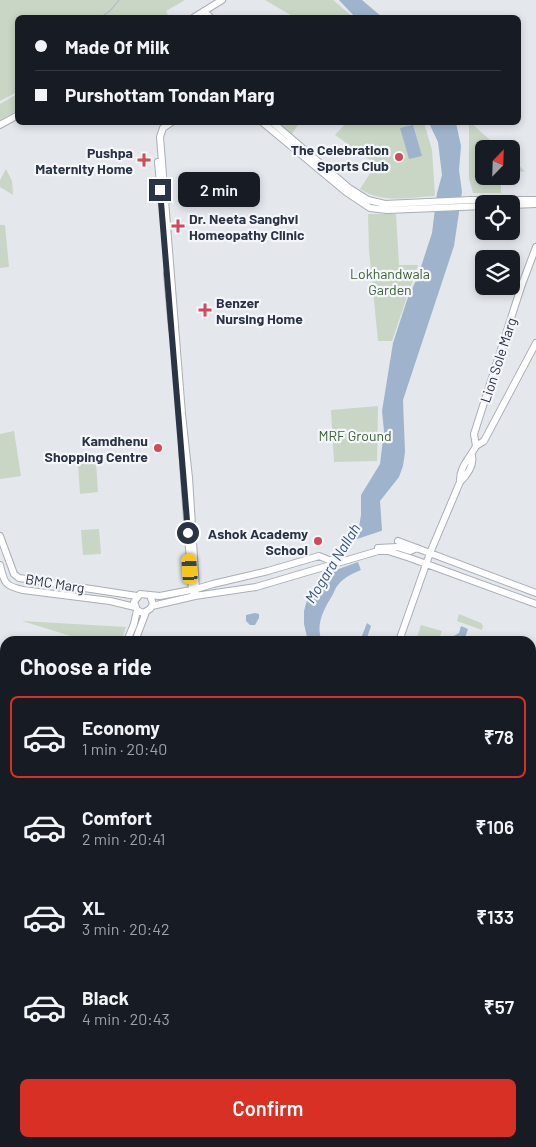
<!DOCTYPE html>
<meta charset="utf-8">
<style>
:root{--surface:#171b24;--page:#242831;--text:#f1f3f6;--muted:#9ea1a6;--line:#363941;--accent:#d93025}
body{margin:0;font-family:Barlow,sans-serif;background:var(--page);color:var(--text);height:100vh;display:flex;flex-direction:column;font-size:19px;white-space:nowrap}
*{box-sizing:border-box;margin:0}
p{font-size:16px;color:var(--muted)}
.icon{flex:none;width:28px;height:28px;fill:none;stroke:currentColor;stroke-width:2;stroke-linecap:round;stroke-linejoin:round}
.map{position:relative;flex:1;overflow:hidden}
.details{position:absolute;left:0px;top:636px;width:536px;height:511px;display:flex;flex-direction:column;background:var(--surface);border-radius:15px 15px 0 0;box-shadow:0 2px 8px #0003}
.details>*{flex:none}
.top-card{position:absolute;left:15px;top:15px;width:506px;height:110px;border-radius:8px;box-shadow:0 2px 8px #0003;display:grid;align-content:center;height:110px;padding:0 20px;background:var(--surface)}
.needle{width:32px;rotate:23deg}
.fabs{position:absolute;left:475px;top:140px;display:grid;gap:10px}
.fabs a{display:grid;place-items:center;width:45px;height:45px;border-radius:8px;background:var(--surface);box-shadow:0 2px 8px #0003;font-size:25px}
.end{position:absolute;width:22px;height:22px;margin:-11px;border:6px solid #2b3445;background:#fff;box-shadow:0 0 0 2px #fff}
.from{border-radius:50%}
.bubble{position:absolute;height:35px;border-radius:8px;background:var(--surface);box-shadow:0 2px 8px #0003;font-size:16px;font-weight:600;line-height:35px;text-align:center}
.car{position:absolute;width:15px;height:30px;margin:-15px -8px;border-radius:6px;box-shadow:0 0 4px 1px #0007;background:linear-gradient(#f5c518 24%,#345 0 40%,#f5c518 0 76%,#345 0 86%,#f5c518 0)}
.top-card b{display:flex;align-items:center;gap:18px;height:48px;font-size:19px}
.top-card b+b{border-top:1px solid var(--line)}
.top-card i{width:12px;height:12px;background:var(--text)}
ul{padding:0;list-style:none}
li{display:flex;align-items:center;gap:15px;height:82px;margin:0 10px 8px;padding:0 10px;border:2px solid transparent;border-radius:8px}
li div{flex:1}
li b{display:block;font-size:19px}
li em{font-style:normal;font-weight:600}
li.on{border-color:var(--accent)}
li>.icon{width:45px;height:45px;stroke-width:1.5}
h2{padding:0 20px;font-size:22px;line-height:60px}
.primary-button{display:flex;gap:10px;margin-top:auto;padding:10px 20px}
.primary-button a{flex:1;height:58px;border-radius:8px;background:var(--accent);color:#fff;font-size:20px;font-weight:600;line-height:58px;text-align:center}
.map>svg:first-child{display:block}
</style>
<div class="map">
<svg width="536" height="1147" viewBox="0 0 536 1147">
<rect width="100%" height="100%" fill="#e4e7ec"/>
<!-- green -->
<path fill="#c9d6c5" d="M 0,0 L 185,0 L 166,11 L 169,17 L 18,18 L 17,92 L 0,101 Z
M 265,0 L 333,0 L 353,17 L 294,17 Z
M 17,94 L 17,110 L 0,121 L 0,104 Z
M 275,123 L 295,123 L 298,125 L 291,135 Z
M 346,123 L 424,123 L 432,150 L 435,196 C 410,197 382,204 360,189 L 376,164 L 335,135 Z
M 471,123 L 500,149 L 484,149 L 484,176 L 501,176 L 501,193 L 473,193 L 469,178 L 469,126 Z
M 511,159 L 525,171 L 511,174 Z
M 6,169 L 12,181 L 13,195 L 0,187 L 0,180 Z
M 368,214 L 396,214 L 399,265 L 418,265 L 392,341 L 378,341 L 369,251 Z
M 0,225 L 5,225 L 9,267 L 0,268 Z
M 378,406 L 377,461 L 334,462 L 331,410 Z
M 14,431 L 21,476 L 0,479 L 0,434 Z
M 96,462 L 98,492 L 80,494 L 78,463 Z
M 99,529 L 101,554 L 83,555 L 81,530 Z
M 459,614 L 481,623 L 483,626 L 482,630 L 457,621 Z
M 22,621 L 126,627 L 121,641 L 87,641 Z
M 421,625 L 442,631 L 438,641 L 416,641 Z
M 5,745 L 5,782 L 3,788 L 0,789 L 0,747 Z
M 0,811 L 5,813 L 5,924 L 0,912 Z"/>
<!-- water -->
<path fill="#9fb4cc" d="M 339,0 L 362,0 L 382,17 L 355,17 Z
M 429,123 L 456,123 L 461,146 L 459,170 L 462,192 L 454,246 L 403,400 L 405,452 L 403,466 L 399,477 L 380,501 L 382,530 L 376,546 L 359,563 L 361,570 C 353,573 343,578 338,585 C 335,588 334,593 332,596 C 324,609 315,625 322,641 L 308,641 L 304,624 L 304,611 L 308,596 L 343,552 L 350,539 L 359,527 L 361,515 L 361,495 L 380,464 L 384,431 L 382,411 L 393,343 L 407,300 L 418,276 L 432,233 L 437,193 L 442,175 L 438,142 Z
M 413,125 L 422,156 L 409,159 L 400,128 Z
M 255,613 L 259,614 L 259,618 L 255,625 L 250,625 L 246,621 L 246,615 Z
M 367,623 L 371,626 L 366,641 L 360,641 Z
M 461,626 L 468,629 L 464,641 L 452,641 L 452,637 L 459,633 Z"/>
<!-- pier -->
<path fill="#e4e7ec" d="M 384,530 L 378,547 L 371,558 L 362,564 L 363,569 L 361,570 L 358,562 L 322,575 L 345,543 Z"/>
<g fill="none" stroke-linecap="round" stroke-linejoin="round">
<!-- stream -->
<path stroke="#9fb4cc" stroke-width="1" d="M 101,17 L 110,11 L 119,0"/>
<!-- secondary casing -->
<g stroke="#a9aeb7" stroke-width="8">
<path id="secondary" d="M 204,11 L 211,18
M 193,18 L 222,0
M 172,122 L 163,128 L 160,137 L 182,414 L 189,478 L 196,589 L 195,596
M 262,122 L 346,192 L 370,208 L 387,210 L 484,206
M 272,122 L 349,188 L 368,200 L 385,204 L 471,200 L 536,200
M 0,125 L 18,115
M 158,162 L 160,184
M 511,205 L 536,204
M 167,274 L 172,329
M 476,446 L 474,434 L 521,287 L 536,247
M 476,446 L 484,441 L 536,343
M 182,448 L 192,590 L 195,596
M 460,482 C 459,467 470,458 476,446
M 0,536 L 14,574 L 19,578 L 137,596
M 398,541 L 536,593
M 378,548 L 397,547 L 410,551 L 417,548
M 0,565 C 4,583 5,586 23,590 L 110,601 L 135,607
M 150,595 L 153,604 L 150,609 L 143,613 L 137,610 L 134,602 L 140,594 L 160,596 L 196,589 L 213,584 L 268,571 L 319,556 L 329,560 L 340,560
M 152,606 L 195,596 L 256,587 L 378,551 L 388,551 L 410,558 L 536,604
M 127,641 L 134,624 L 137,610
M 135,641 L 146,612
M 399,641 L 430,553 L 460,482 C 467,475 474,465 472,456
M 0,956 L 5,943
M 0,973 L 5,962
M 201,1142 L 204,1147"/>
</g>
<!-- primary casing -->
<g stroke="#a3abb8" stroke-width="8">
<path id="primary" d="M 531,748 L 536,734
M 531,768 L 536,754
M 378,1147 L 381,1142
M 384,1147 L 387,1142"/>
</g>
<!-- secondary -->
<use href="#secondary" stroke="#fff" stroke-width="6"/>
<!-- primary -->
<use href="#primary" stroke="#fff" stroke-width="7"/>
<!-- rail casing -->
<g stroke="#7d8696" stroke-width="3">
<path id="rail" d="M 531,772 L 536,758
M 384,1147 L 387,1142"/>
</g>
<!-- rail -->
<use href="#rail" stroke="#f4f6f9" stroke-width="1" stroke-dasharray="4" stroke-linecap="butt"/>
</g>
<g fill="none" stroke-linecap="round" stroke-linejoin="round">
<!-- route -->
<path stroke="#2b3445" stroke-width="6" d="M 160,190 L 188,533"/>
</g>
<!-- markers -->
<g fill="#d1495b" stroke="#f4f6f9" stroke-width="2">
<circle cx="399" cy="157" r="5"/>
<path d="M141.5 152.5h5v5h5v5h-5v5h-5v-5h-5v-5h5z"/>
<path d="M175.5 218.5h5v5h5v5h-5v5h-5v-5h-5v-5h5z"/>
<path d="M202.5 302.5h5v5h5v5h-5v5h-5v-5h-5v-5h5z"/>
<circle cx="158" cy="448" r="5"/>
<circle cx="318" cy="541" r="5"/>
</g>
<g text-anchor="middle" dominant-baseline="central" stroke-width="4.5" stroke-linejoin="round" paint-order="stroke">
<!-- poi labels -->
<g font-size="14" font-weight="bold" fill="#2b3445" stroke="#f4f6f9" text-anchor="end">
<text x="389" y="149">The Celebration<tspan x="389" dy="16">Sports Club</tspan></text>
<text x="133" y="152">Pushpa<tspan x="133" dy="16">Maternity Home</tspan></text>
<text x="189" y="218" text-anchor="start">Dr. Neeta Sanghvi<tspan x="189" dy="16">Homeopathy Clinic</tspan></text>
<text x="216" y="302" text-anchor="start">Benzer<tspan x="216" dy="16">Nursing Home</tspan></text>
<text x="148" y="440">Kamdhenu<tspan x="148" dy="16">Shopping Centre</tspan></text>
<text x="308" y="533">Ashok Academy<tspan x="308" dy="16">School</tspan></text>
</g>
<!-- park labels -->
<g font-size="14" fill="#3f6138" stroke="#f4f6f9">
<text x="390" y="273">Lokhandwala<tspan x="390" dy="16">Garden</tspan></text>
<text x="355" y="435">MRF Ground</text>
</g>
<!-- street labels -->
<g font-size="14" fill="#2b3445" stroke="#f4f6f9">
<text transform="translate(498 360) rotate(-72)">Lion Sole Marg</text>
<text transform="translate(55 583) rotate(9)">BMC Marg</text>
</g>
<!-- water labels -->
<g font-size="15" font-style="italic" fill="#34527a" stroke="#f4f6f9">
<text transform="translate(332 563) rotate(-58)">Mogara Nallah</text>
</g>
</g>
</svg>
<div class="fabs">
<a><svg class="needle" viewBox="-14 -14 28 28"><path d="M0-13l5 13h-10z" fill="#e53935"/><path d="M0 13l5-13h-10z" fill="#9ea1a6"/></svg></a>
<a><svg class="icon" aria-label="locate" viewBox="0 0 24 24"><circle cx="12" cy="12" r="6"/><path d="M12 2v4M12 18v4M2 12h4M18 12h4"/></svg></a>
<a><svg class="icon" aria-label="layers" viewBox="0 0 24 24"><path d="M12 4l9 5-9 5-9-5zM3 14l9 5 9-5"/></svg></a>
</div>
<i class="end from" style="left:188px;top:533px"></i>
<i class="end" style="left:160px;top:190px"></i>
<div class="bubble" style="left:178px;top:172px;width:82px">2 min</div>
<i class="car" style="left:190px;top:569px;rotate:356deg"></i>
<div class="top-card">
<b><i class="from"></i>Made Of Milk</b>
<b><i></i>Purshottam Tondan Marg</b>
</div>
<section class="details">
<h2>Choose a ride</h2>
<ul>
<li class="on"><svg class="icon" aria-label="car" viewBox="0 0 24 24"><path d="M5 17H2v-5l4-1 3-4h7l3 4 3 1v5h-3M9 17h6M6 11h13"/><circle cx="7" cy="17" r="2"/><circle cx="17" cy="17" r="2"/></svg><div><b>Economy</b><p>1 min · 20:40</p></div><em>₹78</em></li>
<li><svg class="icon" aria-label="car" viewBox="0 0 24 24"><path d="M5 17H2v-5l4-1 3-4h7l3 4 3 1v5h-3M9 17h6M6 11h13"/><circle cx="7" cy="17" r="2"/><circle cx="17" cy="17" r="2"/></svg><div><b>Comfort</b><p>2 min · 20:41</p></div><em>₹106</em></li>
<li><svg class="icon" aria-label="car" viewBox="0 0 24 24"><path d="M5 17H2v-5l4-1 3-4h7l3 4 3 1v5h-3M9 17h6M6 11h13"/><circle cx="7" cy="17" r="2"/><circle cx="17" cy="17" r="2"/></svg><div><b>XL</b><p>3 min · 20:42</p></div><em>₹133</em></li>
<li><svg class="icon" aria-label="car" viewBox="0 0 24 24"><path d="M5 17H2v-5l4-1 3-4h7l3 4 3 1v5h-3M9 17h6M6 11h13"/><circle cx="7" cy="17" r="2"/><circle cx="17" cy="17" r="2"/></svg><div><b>Black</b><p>4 min · 20:43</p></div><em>₹57</em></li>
</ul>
<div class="primary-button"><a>Confirm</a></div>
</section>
</div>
